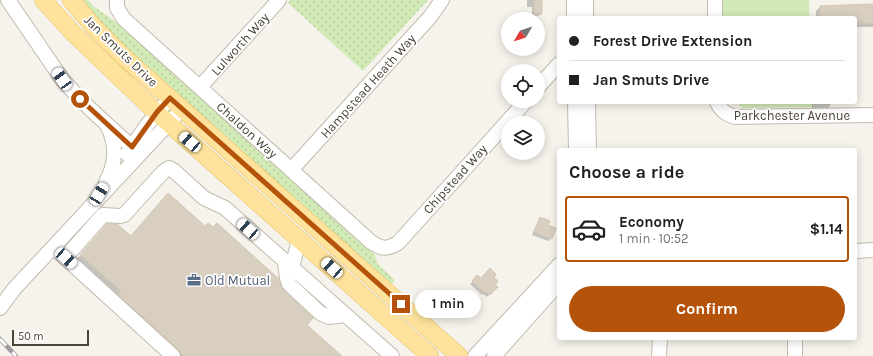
<!DOCTYPE html>
<meta charset="utf-8">
<style>
:root{--surface:#fff;--page:#f2f2f2;--text:#202124;--muted:#757577;--line:#e0e0e0;--accent:#b45309}
body{margin:0;font-family:Karla,sans-serif;background:var(--page);color:var(--text);height:100vh;display:flex;flex-direction:column;font-size:15px;white-space:nowrap}
*{box-sizing:border-box;margin:0}
p{font-size:13px;color:var(--muted)}
.icon{flex:none;width:22px;height:22px;fill:none;stroke:currentColor;stroke-width:2;stroke-linecap:round;stroke-linejoin:round}
.map{position:relative;flex:1;overflow:hidden}
.sheet{position:absolute;left:557px;top:148px;width:300px;height:192px;display:flex;flex-direction:column;background:var(--surface);border-radius:4px;box-shadow:0 2px 10px #0003}
.sheet>*{flex:none}
.top-card{position:absolute;left:557px;top:16px;width:300px;height:88px;border-radius:4px;box-shadow:0 2px 10px #0003;display:grid;align-content:center;height:88px;padding:0 12px;background:var(--surface)}
.needle{width:26px;rotate:231deg}
.fabs{position:absolute;left:501px;top:12px;display:grid;gap:8px}
.fabs a{display:grid;place-items:center;width:44px;height:44px;border-radius:50%;background:var(--surface);box-shadow:0 2px 10px #0003;font-size:20px}
.scale{position:absolute;left:12px;bottom:10px;width:77px;box-sizing:border-box;padding-left:4px;border:2px solid #4b4439;border-top:0;font-size:11px;line-height:14px;white-space:nowrap;color:#4b4439;-webkit-text-stroke:3px #fff;paint-order:stroke}
.end{position:absolute;width:18px;height:18px;margin:-9px;border:5px solid #b45309;background:#fff;box-shadow:0 0 0 2px #fff}
.from{border-radius:50%}
.bubble{position:absolute;height:28px;border-radius:14px;background:var(--surface);box-shadow:0 2px 10px #0003;font-size:13px;font-weight:700;line-height:28px;text-align:center}
.car{position:absolute;width:12px;height:24px;margin:-12px -6px;border-radius:5px;box-shadow:0 0 3px 1px #0007;background:linear-gradient(#fff 24%,#345 0 40%,#fff 0 76%,#345 0 86%,#fff 0)}
.top-card b{display:flex;align-items:center;gap:14px;height:38px;font-size:15px}
.top-card b+b{border-top:1px solid var(--line)}
.top-card i{width:10px;height:10px;background:var(--text)}
ul{padding:0;list-style:none}
li{display:flex;align-items:center;gap:12px;height:66px;margin:0 8px 6px;padding:0 4px;border:2px solid var(--line);border-radius:4px}
li div{flex:1}
li b{display:block;font-size:15px}
li em{font-style:normal;font-weight:700}
li.on{border-color:var(--accent)}
li>.icon{width:36px;height:36px;stroke-width:1.5}
h2{padding:0 12px;font-size:18px;line-height:48px}
.button{display:flex;gap:8px;margin-top:auto;padding:8px 12px}
.button a{flex:1;height:46px;border-radius:24px;background:var(--accent);color:#fff;font-size:16px;font-weight:700;line-height:46px;text-align:center}
.map>svg:first-child{display:block}
</style>
<div class="map">
<svg width="873" height="356" viewBox="0 0 873 356">
<defs>
<pattern id="park-dots" width="8" height="8" patternUnits="userSpaceOnUse"><rect width="8" height="8" fill="#d2eab5"/><path d="M2 2h.1M6 6h.1" fill="none" stroke="#b6ca9c" stroke-width="1.8" stroke-linecap="round"/></pattern>
</defs>
<rect width="100%" height="100%" fill="#f6f3ec"/>
<!-- park -->
<path fill="url(#park-dots)" d="M 76,0 L 88,0 L 93,6 L 119,24 L 286,172 L 374,254 L 378,264 L 395,280 L 390,286 L 177,100 Z
M 290,0 L 428,0 L 363,71 L 288,3 Z"/>
<!-- pitch -->
<path fill="#d2eab5" d="M 723,0 L 809,0 L 809,18 L 723,18 Z
M 736,102 L 812,102 L 813,107 L 743,108 Z"/>
<!-- shadow -->
<path fill="#0003" d="M 527,0 L 542,0 L 541,14 L 538,16 L 532,17 L 532,7 L 527,7 Z
M 873,6 L 873,27 L 855,27 L 855,18 L 816,18 L 816,11 L 820,7 Z
M 812,102 L 851,102 L 849,104 L 831,104 L 827,110 L 812,110 Z
M 157,206 L 205,228 L 282,291 L 306,325 L 341,356 L 162,356 L 108,306 L 70,267 L 97,236 L 130,237 Z
M 540,218 L 546,226 L 551,238 L 548,241 L 532,235 L 538,221 Z
M 477,277 L 481,280 L 492,277 L 493,285 L 496,287 L 487,297 L 483,294 L 482,295 L 470,284 Z"/>
<!-- building -->
<path fill="#d8cfc1" stroke="#d3c7b4" d="M 534,0 L 542,0 L 542,14 L 534,14 Z
M 873,4 L 873,23 L 855,23 L 855,18 L 820,18 L 820,6 Z
M 168,193 L 205,226 L 208,223 L 213,227 L 217,223 L 279,279 L 283,290 L 313,318 L 307,325 L 342,356 L 184,356 L 181,354 L 179,350 L 118,295 L 121,291 L 80,255 L 107,224 L 117,224 L 131,236 Z
M 540,217 L 550,221 L 548,225 L 556,228 L 552,239 L 534,232 Z
M 490,268 L 496,274 L 494,277 L 498,281 L 495,285 L 498,287 L 490,295 L 486,292 L 485,293 L 472,281 L 477,275 L 481,278 Z"/>
<g fill="none" stroke-linecap="round" stroke-linejoin="round">
<!-- minor casing -->
<g stroke="#c2bbae" stroke-width="16">
<path id="minor" d="M 8,0 L 62,79 C 85,106 113,130 140,154
M 117,0 L 117,8 L 124,19 L 371,242 C 382,249 386,250 398,243 L 526,101
M 574,0 L 574,18
M 715,0 L 715,18
M 586,18 L 586,0
M 200,87 L 279,0
M 538,87 L 559,64
M 575,102 L 576,150
M 588,102 L 589,150
M 717,102 C 721,111 726,114 735,117 L 873,115
M 127,154 L 147,125 L 170,98
M 291,170 L 430,17 L 442,0
M 106,182 C 116,164 117,144 107,125
M 58,251 L 173,356
M 855,251 L 873,250
M 65,258 L 103,215 L 120,216 L 124,215 L 163,172 L 169,168 L 173,170 L 204,198 L 225,208 L 392,356
M 285,262 L 287,278 L 289,284 L 320,313 L 329,317 L 345,315
M 292,268 L 299,239
M 0,308 L 14,289 L 182,109
M 795,338 L 795,356
M 475,356 L 559,265
M 494,356 L 559,283
M 659,356 L 660,338"/>
</g>
<!-- major casing -->
<g stroke="#e6c16a" stroke-width="18">
<path id="major" d="M 43,0 L 73,33 L 157,113 L 430,356
M 71,0 L 96,29 L 124,57 L 459,356"/>
</g>
<!-- minor -->
<use href="#minor" stroke="#fff" stroke-width="14"/>
<!-- major -->
<use href="#major" stroke="#ffe39c" stroke-width="17"/>
<!-- rail casing -->
<g stroke="#9a9a9a" stroke-width="4.5">
<path id="rail" d="M 0,339 L 16,356"/>
</g>
<!-- rail -->
<use href="#rail" stroke="#fff" stroke-width="3" stroke-dasharray="9" stroke-linecap="butt"/>
</g>
<g fill="none" stroke-linecap="round" stroke-linejoin="round">
<!-- route -->
<path stroke="#b45309" stroke-width="5" d="M 80,99 L 132,147 L 157,112 L 170,98 L 401,304"/>
</g>
<!-- icons -->
<defs>
<g id="office-bare" transform="scale(1.08)"><path d="M-6-3h4V-5.5h4V-3h4V5H-6ZM-1-4.5V-3h2v-1.5ZM-6 0V1H6V0Z" fill="#5c6f8a" stroke="#fff" stroke-width="2.5" paint-order="stroke"/></g>
</defs>
<g fill-rule="evenodd">
<use href="#office-bare" x="194" y="280"/>
</g>
<g text-anchor="middle" dominant-baseline="central" stroke-width="3.5" stroke-linejoin="round" paint-order="stroke">
<!-- street labels -->
<g font-size="13" fill="#4b4439" stroke="#fff">
<text transform="translate(240 44) rotate(-48)">Lulworth Way</text>
<text transform="translate(121 51) rotate(44)">Jan Smuts Drive</text>
<text transform="translate(368 86) rotate(-48)">Hampstead Heath Way</text>
<text x="792" y="115">Parkchester Avenue</text>
<text transform="translate(247 130) rotate(42)">Chaldon Way</text>
<text transform="translate(455 179) rotate(-48)">Chipstead Way</text>
</g>
<!-- service labels -->
<g font-size="13" fill="#4e5e75" stroke="#fff" text-anchor="start">
<text x="205" y="280">Old Mutual</text>
</g>
</g>
</svg>
<div class="fabs">
<a><svg class="needle" viewBox="-14 -14 28 28"><path d="M0-13l5 13h-10z" fill="#e53935"/><path d="M0 13l5-13h-10z" fill="#757577"/></svg></a>
<a><svg class="icon" aria-label="locate" viewBox="0 0 24 24"><circle cx="12" cy="12" r="6"/><path d="M12 2v4M12 18v4M2 12h4M18 12h4"/></svg></a>
<a><svg class="icon" aria-label="layers" viewBox="0 0 24 24"><path d="M12 4l9 5-9 5-9-5zM3 14l9 5 9-5"/></svg></a>
</div>
<div class="scale">50 m</div>
<i class="end from" style="left:80px;top:99px"></i>
<i class="end" style="left:401px;top:304px"></i>
<div class="bubble" style="left:415px;top:290px;width:66px">1 min</div>
<i class="car" style="left:62px;top:79px;rotate:325deg"></i>
<i class="car" style="left:190px;top:142px;rotate:311deg"></i>
<i class="car" style="left:99px;top:194px;rotate:31deg"></i>
<i class="car" style="left:248px;top:229px;rotate:312deg"></i>
<i class="car" style="left:66px;top:258px;rotate:132deg"></i>
<i class="car" style="left:332px;top:268px;rotate:312deg"></i>
<div class="top-card">
<b><i class="from"></i>Forest Drive Extension</b>
<b><i></i>Jan Smuts Drive</b>
</div>
<section class="sheet">
<h2>Choose a ride</h2>
<ul>
<li class="on"><svg class="icon" aria-label="car" viewBox="0 0 24 24"><path d="M5 17H2v-5l4-1 3-4h7l3 4 3 1v5h-3M9 17h6M6 11h13"/><circle cx="7" cy="17" r="2"/><circle cx="17" cy="17" r="2"/></svg><div><b>Economy</b><p>1 min · 10:52</p></div><em>$1.14</em></li>
</ul>
<div class="button"><a>Confirm</a></div>
</section>
</div>
